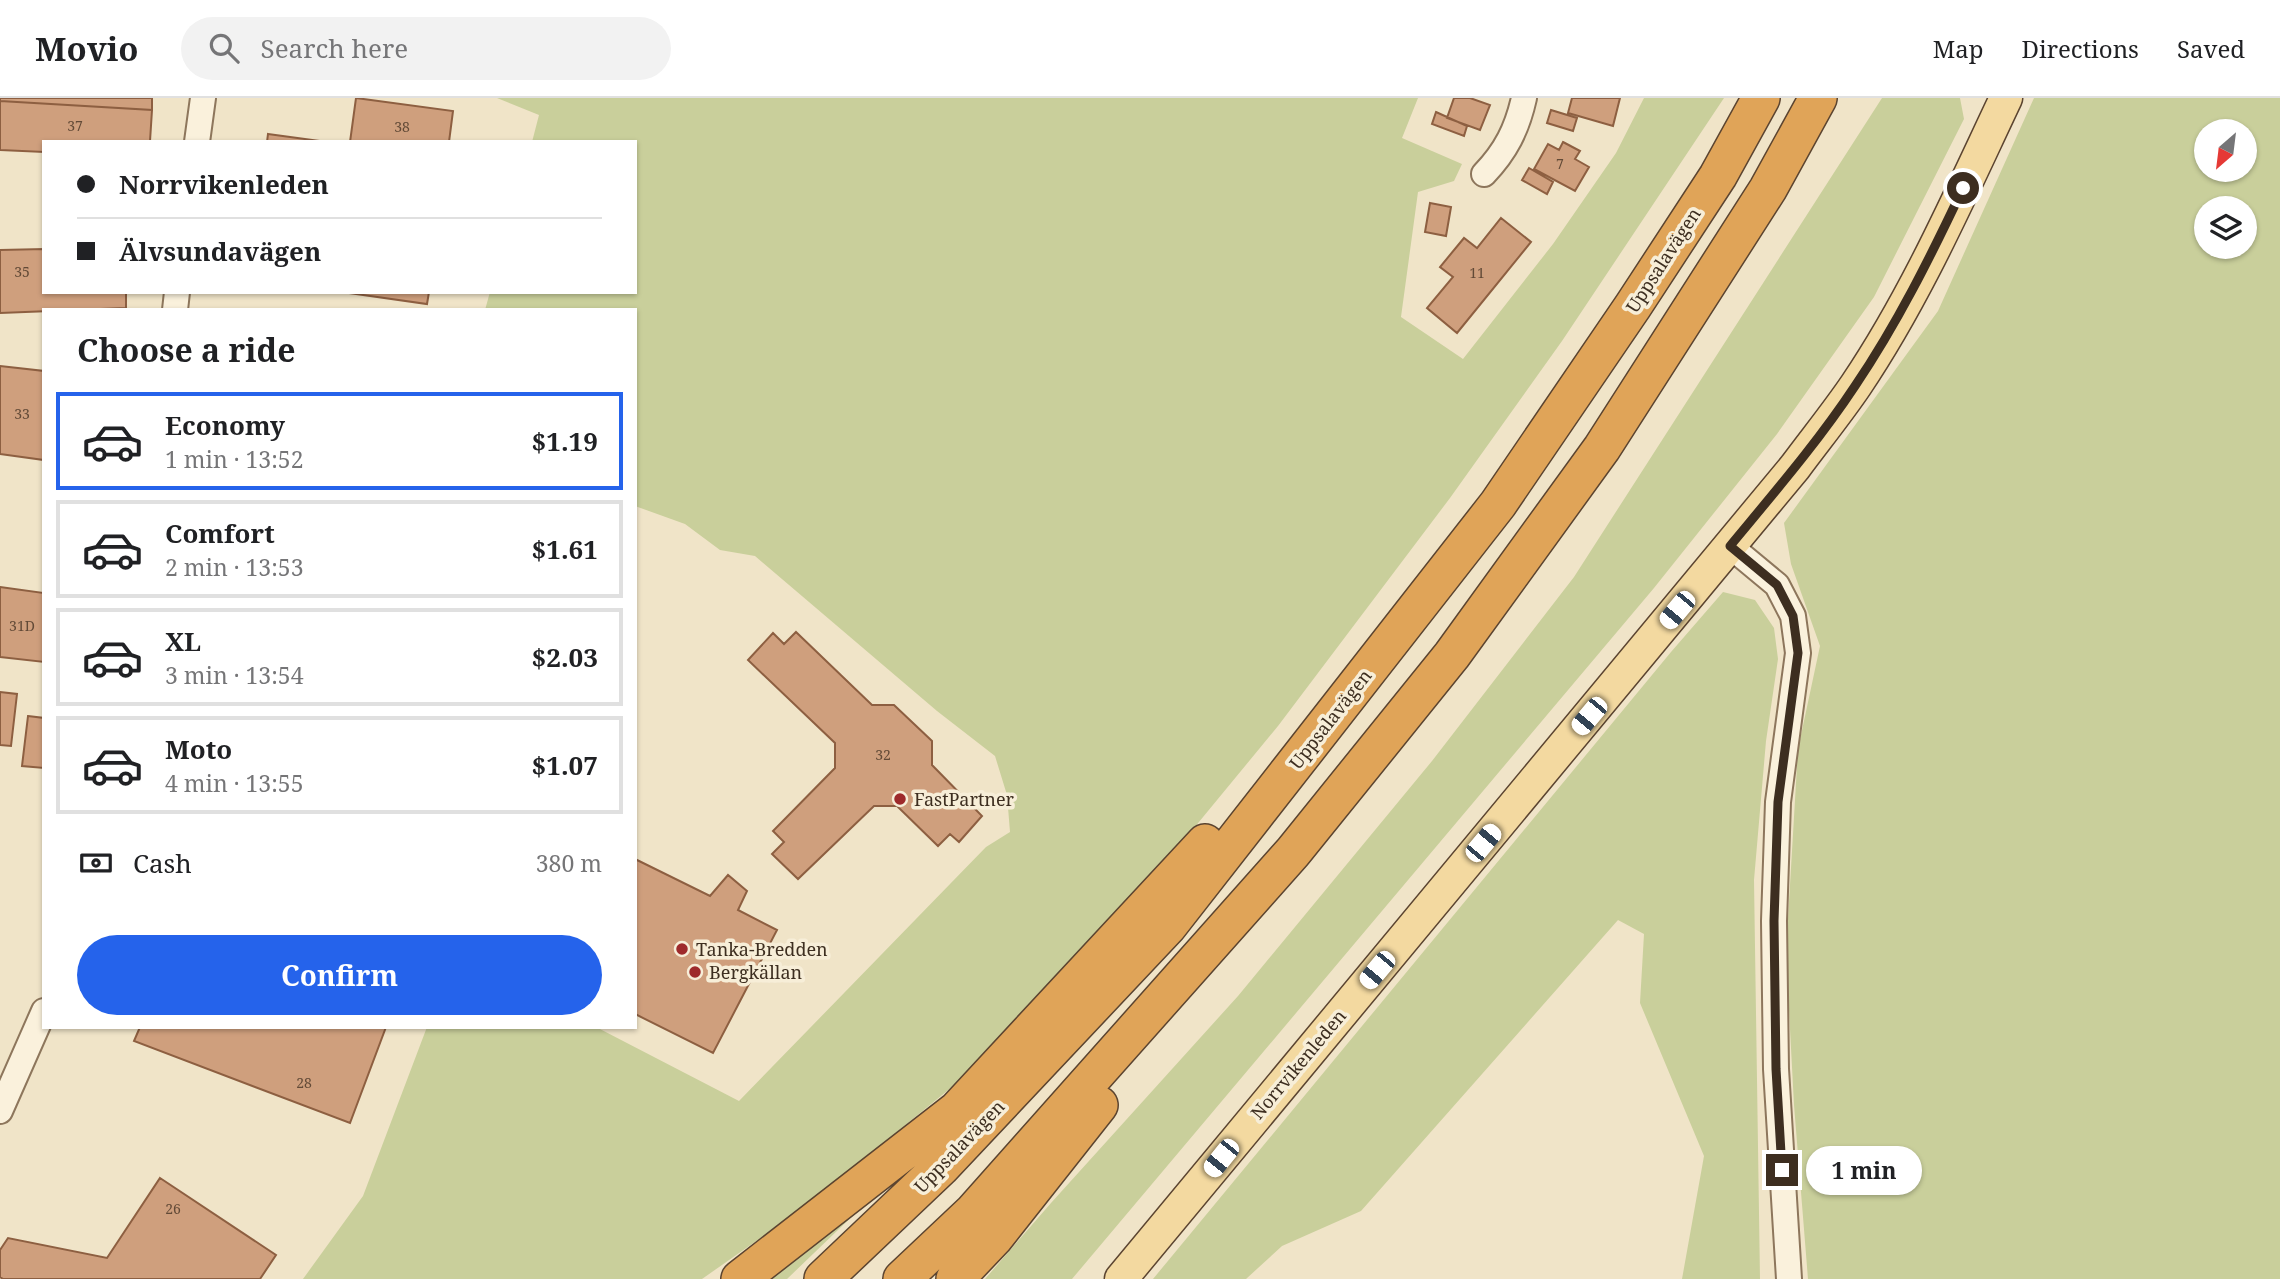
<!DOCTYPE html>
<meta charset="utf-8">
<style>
:root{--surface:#fff;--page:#f2f2f2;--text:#202124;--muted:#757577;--line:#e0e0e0;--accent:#2563eb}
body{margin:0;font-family:"Noto Serif",serif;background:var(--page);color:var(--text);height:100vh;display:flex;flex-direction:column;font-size:26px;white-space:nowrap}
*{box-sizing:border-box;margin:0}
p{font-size:23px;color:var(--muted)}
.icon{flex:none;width:38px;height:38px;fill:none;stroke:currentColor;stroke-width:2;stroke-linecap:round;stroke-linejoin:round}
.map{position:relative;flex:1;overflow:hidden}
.drawer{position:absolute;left:42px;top:210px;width:595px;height:721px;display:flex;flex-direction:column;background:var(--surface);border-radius:0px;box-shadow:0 2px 5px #0004}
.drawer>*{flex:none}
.hud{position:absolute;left:42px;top:42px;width:595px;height:154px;border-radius:0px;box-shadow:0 2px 5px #0004;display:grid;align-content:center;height:154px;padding:0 35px;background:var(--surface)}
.needle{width:46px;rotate:208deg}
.buttons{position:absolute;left:2194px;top:21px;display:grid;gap:14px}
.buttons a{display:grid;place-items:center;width:63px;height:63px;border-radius:50%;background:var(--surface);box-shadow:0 2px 5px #0004;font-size:35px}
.end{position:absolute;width:32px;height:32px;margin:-16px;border:9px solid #3d2e20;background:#fff;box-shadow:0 0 0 4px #fff}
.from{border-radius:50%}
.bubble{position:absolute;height:49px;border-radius:24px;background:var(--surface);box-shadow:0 2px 5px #0004;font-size:23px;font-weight:700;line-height:49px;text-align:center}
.car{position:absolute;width:21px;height:42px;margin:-21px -10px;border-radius:9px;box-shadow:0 0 5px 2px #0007;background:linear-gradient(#fff 24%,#345 0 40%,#fff 0 76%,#345 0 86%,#fff 0)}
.hud b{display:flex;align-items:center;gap:24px;height:66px;font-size:26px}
.hud b+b{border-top:2px solid var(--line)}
.hud i{width:18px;height:18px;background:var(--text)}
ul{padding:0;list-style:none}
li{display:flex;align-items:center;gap:21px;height:98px;margin:0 14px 10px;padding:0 21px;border:4px solid var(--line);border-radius:0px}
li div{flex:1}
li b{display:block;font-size:26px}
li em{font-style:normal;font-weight:700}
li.active{border-color:var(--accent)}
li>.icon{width:63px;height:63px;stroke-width:1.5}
h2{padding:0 35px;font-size:32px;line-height:84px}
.pay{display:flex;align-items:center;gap:18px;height:77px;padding:0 35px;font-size:26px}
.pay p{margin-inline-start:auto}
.cta{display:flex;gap:14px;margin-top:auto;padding:14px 35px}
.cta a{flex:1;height:80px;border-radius:42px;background:var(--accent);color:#fff;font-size:28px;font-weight:700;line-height:80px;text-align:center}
header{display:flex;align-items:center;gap:42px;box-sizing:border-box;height:98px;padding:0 35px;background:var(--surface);border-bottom:2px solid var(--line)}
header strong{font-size:33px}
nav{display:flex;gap:38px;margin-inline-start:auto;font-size:24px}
.search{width:490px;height:63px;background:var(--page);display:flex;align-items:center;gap:18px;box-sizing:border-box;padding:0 24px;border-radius:38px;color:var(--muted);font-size:26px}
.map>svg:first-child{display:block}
</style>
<header>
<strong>Movio</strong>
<div class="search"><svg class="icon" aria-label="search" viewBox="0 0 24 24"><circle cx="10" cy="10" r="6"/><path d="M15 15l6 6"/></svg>Search here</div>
<nav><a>Map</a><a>Directions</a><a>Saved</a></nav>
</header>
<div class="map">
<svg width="2280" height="1181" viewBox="0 0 2280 1181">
<rect width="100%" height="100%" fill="#f0e4c8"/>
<!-- green -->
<path fill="#c9cf9b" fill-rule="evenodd" d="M 497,0 L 1418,0 L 1402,40 L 1462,66 L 1454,83 L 1418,94 L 1401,219 L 1463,261 L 1553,146 L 1616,55 L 1644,0 L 1724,0 L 1562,243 L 1450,400 L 1278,628 L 1152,781 L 974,971 L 806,1108 L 702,1181 L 303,1181 L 363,1098 L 427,929 L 596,929 L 739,1003 L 986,749 L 1010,734 L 1007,697 L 995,658 L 937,613 L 755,458 L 720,452 L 685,426 L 635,408 L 635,212 L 485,212 L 490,194 L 635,194 L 635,44 L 532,44 L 539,17 Z
M 1882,0 L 1960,0 L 1964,21 L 1874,199 L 1777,336 L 1654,490 L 1072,1181 L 985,1181 L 1051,1105 L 1238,898 L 1432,663 L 1574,479 Z
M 2034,0 L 2280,0 L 2280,1181 L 1808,1181 L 1794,1007 L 1786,855 L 1798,651 L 1820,548 L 1791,466 L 1784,425 L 1938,213 ZM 2207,33 L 2245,33 L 2245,72 L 2207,72 ZM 2207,110 L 2245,110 L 2245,149 L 2207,149 Z
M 1723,494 L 1755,502 L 1774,530 L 1778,561 L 1766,643 L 1754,782 L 1760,1181 L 1682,1181 L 1704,1058 L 1640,905 L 1644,836 L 1618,822 L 1361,1113 L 1282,1148 L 1246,1181 L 1153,1181 L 1671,554 Z
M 865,1106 L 787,1181 L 763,1181 Z"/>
<!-- building -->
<path fill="#cf9f7d" stroke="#8d5f41" stroke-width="2" d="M 0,0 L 152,0 L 152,12 L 0,3 Z
M 356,0 L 453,13 L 449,44 L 350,44 Z
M 1454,0 L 1470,0 L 1490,7 L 1480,32 L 1447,20 Z
M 1572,0 L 1620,0 L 1613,28 L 1568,15 Z
M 0,3 L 152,12 L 150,43 L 44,44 L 44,54 L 0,52 Z
M 1551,12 L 1577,20 L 1573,33 L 1547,25 Z
M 1436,14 L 1467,28 L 1464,38 L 1432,26 Z
M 268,36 L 327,44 L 267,44 Z
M 1563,44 L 1580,53 L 1575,61 L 1589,69 L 1575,93 L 1534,71 L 1548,46 L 1559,52 Z
M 1529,70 L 1553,84 L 1547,96 L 1522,82 Z
M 1430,105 L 1451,109 L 1446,138 L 1425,134 Z
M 1501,120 L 1531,144 L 1457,235 L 1427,210 L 1453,179 L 1440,169 L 1464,140 L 1477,150 Z
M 44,151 L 44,194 L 126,194 L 126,210 L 0,215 L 0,152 Z
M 342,194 L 429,194 L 427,206 Z
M 0,268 L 44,273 L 44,362 L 0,356 Z
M 0,489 L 44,495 L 44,564 L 0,559 Z
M 796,534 L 872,607 L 894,607 L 932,643 L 932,667 L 982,718 L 959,744 L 950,736 L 938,748 L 897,708 L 874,708 L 798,781 L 772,756 L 784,744 L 773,733 L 835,670 L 835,645 L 748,562 L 773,535 L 784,546 Z
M 0,594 L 17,596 L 11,648 L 0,647 Z
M 28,618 L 44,620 L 44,670 L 22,668 Z
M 635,761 L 710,798 L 728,777 L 747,793 L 738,812 L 777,832 L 713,955 L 635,916 Z
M 140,929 L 386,929 L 350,1025 L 134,943 Z
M 160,1080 L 276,1157 L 260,1181 L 3,1181 L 0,1179 L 0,1152 L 8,1140 L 107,1160 Z"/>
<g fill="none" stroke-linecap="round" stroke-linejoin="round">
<!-- minor casing -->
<g stroke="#8d765c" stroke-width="28">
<path id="minor" d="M 197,44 L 203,0
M 1484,76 C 1506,53 1517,31 1524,0
M 175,212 L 177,194
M 1730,448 L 1777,487 L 1793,518 L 1798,555 L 1778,704 L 1774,823 L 1776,971 L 1789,1181
M 0,1013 L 44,913"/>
</g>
<!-- major casing -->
<g stroke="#5b4430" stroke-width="35">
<path id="major" d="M 1121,1181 L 1795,369 C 1815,342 1837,315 1856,287 C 1916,198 1960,97 2006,0"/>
</g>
<!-- highway casing -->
<g stroke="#5b4430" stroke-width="40">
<path id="highway" d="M 740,1181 L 957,1012 L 1205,745
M 823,1181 L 941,1069 L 1168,828 L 1498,406 L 1633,208 L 1718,78 L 1761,0
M 902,1181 L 973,1114 L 1293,754 L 1452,557 L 1602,350 L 1768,91 L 1818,0
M 955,1181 L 994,1140 L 1099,1007"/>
</g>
<!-- minor -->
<use href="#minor" stroke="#faf1dc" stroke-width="24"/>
<!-- major -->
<use href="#major" stroke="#f3d9a0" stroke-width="32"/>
<!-- highway -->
<use href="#highway" stroke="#e0a458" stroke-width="37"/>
</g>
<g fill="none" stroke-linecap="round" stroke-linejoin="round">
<!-- route -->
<path stroke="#3d2e20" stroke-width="9" d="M 1782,1072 L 1776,971 L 1774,823 L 1778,704 L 1798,555 L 1793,518 L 1777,487 L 1730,448 C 1773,396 1818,344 1855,288 C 1897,226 1931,158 1963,90"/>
</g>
<!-- markers -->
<g fill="#9e2a2b" stroke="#f7eed8" stroke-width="2.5">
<circle cx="900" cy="701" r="7"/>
<circle cx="682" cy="851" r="7"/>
<circle cx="695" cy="874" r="7"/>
</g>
<g text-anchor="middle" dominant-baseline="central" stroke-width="7" stroke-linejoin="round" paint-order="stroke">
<!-- number labels -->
<g font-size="14" fill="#624a37">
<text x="75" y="27">37</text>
<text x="402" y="28">38</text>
<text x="1560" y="65">7</text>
<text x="22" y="173">35</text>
<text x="1477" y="174">11</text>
<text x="22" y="315">33</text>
<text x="22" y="527">31D</text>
<text x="883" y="656">32</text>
<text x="304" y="984">28</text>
<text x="173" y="1110">26</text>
</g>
<!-- street labels -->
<g font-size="18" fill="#3d2e20" stroke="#f7eed8">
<text transform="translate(1663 162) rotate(-57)">Uppsalavägen</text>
<text transform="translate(1330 621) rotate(-52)">Uppsalavägen</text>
<text transform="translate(1298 966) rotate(-50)">Norrvikenleden</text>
<text transform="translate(959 1048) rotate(-46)">Uppsalavägen</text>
</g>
<!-- poi labels -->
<g font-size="18" fill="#3d2e20" stroke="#f7eed8" text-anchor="start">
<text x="914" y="701">FastPartner</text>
<text x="696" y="851">Tanka-Bredden</text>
<text x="709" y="874">Bergkällan</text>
</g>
</g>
</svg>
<div class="buttons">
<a><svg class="needle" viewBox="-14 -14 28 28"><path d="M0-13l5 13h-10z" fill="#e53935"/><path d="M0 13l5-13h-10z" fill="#757577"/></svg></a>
<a><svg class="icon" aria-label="layers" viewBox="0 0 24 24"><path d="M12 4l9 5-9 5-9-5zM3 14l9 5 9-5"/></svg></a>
</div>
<i class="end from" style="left:1963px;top:90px"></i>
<i class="end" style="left:1782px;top:1072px"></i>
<div class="bubble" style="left:1806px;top:1048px;width:116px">1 min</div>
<i class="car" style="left:1677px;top:512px;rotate:220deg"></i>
<i class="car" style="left:1589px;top:618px;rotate:220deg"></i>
<i class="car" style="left:1483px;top:745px;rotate:40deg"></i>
<i class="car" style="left:1377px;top:872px;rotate:220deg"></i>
<i class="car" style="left:1221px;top:1060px;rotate:219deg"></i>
<div class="hud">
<b><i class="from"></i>Norrvikenleden</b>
<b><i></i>Älvsundavägen</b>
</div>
<section class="drawer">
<h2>Choose a ride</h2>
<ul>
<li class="active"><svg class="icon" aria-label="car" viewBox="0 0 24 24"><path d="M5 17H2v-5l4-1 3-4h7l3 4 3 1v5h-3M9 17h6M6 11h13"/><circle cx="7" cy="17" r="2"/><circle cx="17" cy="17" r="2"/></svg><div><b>Economy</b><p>1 min · 13:52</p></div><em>$1.19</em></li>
<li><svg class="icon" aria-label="car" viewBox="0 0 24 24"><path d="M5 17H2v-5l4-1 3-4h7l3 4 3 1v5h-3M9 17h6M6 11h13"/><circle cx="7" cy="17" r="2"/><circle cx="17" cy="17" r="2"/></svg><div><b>Comfort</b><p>2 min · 13:53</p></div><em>$1.61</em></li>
<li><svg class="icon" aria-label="car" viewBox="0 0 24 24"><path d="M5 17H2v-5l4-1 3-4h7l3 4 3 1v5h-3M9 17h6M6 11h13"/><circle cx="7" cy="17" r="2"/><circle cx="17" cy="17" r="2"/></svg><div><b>XL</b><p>3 min · 13:54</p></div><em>$2.03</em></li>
<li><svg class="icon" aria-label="car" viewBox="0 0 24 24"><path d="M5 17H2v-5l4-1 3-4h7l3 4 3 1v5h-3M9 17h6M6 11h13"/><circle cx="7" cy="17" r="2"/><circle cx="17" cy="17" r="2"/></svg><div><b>Moto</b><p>4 min · 13:55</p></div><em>$1.07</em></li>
</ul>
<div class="pay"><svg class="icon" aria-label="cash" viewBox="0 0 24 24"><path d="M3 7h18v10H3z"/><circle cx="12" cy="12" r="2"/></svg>Cash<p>380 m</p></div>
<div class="cta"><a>Confirm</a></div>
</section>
</div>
